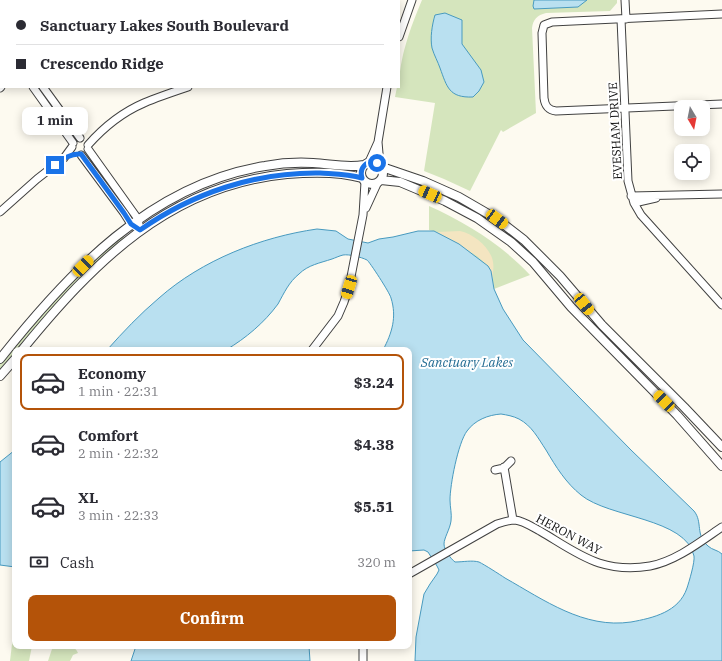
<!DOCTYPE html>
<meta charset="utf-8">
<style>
:root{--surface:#fff;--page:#f2f2f3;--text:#2b2b33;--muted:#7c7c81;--line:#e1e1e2;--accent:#b45309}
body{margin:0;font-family:"IBM Plex Serif",serif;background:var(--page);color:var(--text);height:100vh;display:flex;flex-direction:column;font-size:15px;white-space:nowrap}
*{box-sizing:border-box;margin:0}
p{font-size:13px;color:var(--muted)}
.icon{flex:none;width:22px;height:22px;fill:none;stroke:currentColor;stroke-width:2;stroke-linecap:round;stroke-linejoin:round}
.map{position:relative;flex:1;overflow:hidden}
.panel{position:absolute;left:12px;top:347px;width:400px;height:302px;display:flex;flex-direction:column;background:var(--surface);border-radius:8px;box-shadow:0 2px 10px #0003}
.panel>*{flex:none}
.top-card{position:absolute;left:0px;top:0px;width:400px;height:88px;box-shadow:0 2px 10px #0003;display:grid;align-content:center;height:88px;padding:0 16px;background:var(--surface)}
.needle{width:26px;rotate:170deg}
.buttons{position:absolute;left:674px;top:100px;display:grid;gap:8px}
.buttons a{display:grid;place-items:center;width:36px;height:36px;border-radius:8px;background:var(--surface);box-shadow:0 2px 10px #0003;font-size:20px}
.end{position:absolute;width:18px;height:18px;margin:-9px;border:5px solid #1a73e8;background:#fff;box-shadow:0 0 0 2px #fff}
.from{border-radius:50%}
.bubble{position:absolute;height:28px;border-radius:8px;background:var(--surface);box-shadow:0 2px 10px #0003;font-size:13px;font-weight:800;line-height:28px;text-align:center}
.car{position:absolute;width:12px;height:24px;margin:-12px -6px;border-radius:5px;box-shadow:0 0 3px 1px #0007;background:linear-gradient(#f5c518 24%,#345 0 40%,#f5c518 0 76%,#345 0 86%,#f5c518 0)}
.top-card b{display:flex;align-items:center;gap:14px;height:38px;font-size:15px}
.top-card b+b{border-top:1px solid var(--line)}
.top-card i{width:10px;height:10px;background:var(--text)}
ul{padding:7px 0 0;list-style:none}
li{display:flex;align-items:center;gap:12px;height:56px;margin:0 8px 6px;padding:0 8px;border:2px solid transparent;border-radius:8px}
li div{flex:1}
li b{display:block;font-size:15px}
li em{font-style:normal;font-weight:800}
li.current{border-color:var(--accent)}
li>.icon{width:36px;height:36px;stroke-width:1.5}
.pay{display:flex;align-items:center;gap:10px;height:44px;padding:0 16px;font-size:15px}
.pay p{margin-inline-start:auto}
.action{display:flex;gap:8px;margin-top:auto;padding:8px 16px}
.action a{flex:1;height:46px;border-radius:8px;background:var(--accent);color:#fff;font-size:16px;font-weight:800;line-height:46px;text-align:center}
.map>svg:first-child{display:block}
</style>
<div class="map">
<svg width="722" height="661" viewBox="0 0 722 661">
<rect width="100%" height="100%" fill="#fdfaf0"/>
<!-- green -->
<path fill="#d5e5bd" d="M 422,0 L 617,0 L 617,3 L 610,11 L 546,13 C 537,15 533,20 532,28 L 536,113 L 503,132 L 501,130 L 470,191 L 444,179 L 424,171 L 435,103 L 395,97 L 397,87 L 399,87 C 399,58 411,26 422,0 Z
M 429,206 C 467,223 502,245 530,275 L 494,289 L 492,275 L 437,232 L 429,230 Z
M 121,234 L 125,239 L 19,350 L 15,350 L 15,355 L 0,373 L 0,362 L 27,329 L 81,272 Z
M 14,627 L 15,646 L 32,646 L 29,661 L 10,661 Z
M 53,646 C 62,646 74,643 78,653 L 73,655 L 70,661 L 48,661 Z"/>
<!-- sand -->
<path fill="#f4e5c1" d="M 460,231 C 474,234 491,248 493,262 C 494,268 493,273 492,278 L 488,266 L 477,256 L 437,232 Z"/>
<!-- water -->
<path fill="#b9e0f0" stroke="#489abf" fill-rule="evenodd" d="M 534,0 L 587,0 L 578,7 L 534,9 L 533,6 Z
M 445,13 L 462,20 L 462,44 L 481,70 L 484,82 L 479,91 L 473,97 C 449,98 447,87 440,68 C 438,62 434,55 432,48 C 430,38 432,25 435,15 Z
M 317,229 L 336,231 L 348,239 L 368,243 L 379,239 L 393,237 L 418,231 L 434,231 L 459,244 L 488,266 L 491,271 L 494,289 L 503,309 L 523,340 L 631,450 L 694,511 C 703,522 695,535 708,546 C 712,550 718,550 722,554 L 722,661 L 415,661 L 416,637 L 424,594 L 430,584 L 437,574 L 439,570 L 437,566 L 428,552 L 424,550 L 409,551 L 409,350 L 383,350 C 392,333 397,317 391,298 C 390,293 369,261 367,260 C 361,257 349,254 343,255 C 339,256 335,258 332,259 C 320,263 308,265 299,274 C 289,282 284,293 278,304 C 264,323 246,338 226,350 L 107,350 C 123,332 140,314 159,298 C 202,260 261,237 317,229 ZM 501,414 C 507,415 513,416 519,419 C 532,426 538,438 546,450 C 556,467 566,483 581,495 C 609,518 686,518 694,556 C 695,562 689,582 687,588 C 679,612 653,618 631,622 C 584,629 544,600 505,578 C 499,574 485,565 479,562 C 472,560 463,562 455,562 C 451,559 444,550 444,544 C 444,538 450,529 451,521 C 452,514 450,507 450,500 C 450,485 458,443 467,431 C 475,420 488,415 501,414 Z
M 15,450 L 15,567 L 0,565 L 0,462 Z
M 136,646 L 309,646 L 310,661 L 131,661 Z"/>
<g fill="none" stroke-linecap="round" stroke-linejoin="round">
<!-- minor casing -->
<g stroke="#414141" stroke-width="9">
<path id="minor" d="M 625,0 L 626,19
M 148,1 L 151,0
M 722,14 L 552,22 L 544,25 L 542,33 L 544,98 C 545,106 548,110 556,111 L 722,104
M 621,19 L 628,181 L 634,203 L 641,215 L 722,305
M 0,35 L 1,37
M 399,37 L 412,0
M 33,87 L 73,143
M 43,87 L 80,138
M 0,88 L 1,87
M 88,145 C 103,128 123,112 144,103 C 158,97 173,92 188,87
M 88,149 L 138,219 L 140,230
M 81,155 L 124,213 L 131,224 L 137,228
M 369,162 L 378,142
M 380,165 L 378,142 L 387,87
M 631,196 L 722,194
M 634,203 L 656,198
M 366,208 L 377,184
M 0,212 L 37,179 L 64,158 L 72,147
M 312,350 L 338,316 L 344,302 L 349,287 L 363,215 L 365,182
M 504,467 L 513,520
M 495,470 L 504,468 L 511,461
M 409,574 L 497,524 C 503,522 509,520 515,520 C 524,521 532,527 540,531 C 559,542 578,556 599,563 C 615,568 633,569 650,566 C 676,561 700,542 722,527
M 363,661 L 363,646"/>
</g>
<!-- tertiary casing -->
<g stroke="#414141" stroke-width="10">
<path id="tertiary" d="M361 173a11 11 0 1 1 22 0a11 11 0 1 1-22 0Z
M 382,167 L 423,181 L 459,197 L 497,219 L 524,240 L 560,276 L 602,325 L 684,407 L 722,447
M 381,180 L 400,182 L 445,201 L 477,218 L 511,242 L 533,262 L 571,307 L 677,415 L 722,466
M 22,350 C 93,263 169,185 287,174 C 311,172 339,171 362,178
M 0,359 C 68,273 151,184 265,166 C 281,163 297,162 313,163 C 331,164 346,168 364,165
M 0,376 L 15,359"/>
</g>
<!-- minor -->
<use href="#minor" stroke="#fff" stroke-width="7"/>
<!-- tertiary -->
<use href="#tertiary" stroke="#fff" stroke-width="8"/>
</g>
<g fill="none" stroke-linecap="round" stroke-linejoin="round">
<!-- route -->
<path stroke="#1a73e8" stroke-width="5" d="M 55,165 C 63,159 71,153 81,154 L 124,213 L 131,224 L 140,230 C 193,193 255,172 320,173 C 334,174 348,174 362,178 C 359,168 366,160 377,163"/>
</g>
<g text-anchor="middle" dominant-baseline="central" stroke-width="4" stroke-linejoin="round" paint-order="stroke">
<!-- street labels -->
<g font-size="12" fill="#0e0e0e" stroke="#fff">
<text transform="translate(615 131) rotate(-93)">EVESHAM DRIVE</text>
<text transform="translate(569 534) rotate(28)">HERON WAY</text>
</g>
<!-- water labels -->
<g font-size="13" font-style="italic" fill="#236c93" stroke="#fff">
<text x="467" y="362">Sanctuary Lakes</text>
</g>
</g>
</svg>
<div class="buttons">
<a><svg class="needle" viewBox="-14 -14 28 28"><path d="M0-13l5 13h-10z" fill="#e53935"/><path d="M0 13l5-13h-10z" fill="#7c7c81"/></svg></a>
<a><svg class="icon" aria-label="locate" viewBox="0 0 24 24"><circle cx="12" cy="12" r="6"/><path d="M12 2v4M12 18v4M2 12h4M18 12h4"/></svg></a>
</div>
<i class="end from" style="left:377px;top:163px"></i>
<i class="end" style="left:55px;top:165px"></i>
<div class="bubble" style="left:22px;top:107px;width:66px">1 min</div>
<i class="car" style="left:430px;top:194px;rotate:294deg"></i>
<i class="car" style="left:497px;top:219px;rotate:126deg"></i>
<i class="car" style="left:83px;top:266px;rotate:45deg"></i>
<i class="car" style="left:349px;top:287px;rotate:197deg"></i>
<i class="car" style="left:584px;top:304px;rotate:141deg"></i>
<i class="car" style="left:664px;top:401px;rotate:315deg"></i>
<div class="top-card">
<b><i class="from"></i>Sanctuary Lakes South Boulevard</b>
<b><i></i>Crescendo Ridge</b>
</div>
<section class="panel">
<ul>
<li class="current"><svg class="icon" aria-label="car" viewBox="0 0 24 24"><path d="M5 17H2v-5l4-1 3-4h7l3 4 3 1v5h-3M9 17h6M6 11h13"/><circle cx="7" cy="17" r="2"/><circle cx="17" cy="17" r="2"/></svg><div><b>Economy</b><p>1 min · 22:31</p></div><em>$3.24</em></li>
<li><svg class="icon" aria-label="car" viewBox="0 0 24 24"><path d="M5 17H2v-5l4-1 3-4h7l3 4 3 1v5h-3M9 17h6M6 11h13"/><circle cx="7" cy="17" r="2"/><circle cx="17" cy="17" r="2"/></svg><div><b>Comfort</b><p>2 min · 22:32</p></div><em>$4.38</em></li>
<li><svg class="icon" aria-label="car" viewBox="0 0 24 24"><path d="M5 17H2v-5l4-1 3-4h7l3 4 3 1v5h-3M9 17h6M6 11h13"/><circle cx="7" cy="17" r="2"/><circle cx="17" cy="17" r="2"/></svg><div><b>XL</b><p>3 min · 22:33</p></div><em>$5.51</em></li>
</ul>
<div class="pay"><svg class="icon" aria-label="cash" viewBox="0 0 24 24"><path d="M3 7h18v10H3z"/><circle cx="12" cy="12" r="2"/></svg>Cash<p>320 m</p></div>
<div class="action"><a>Confirm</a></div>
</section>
</div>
